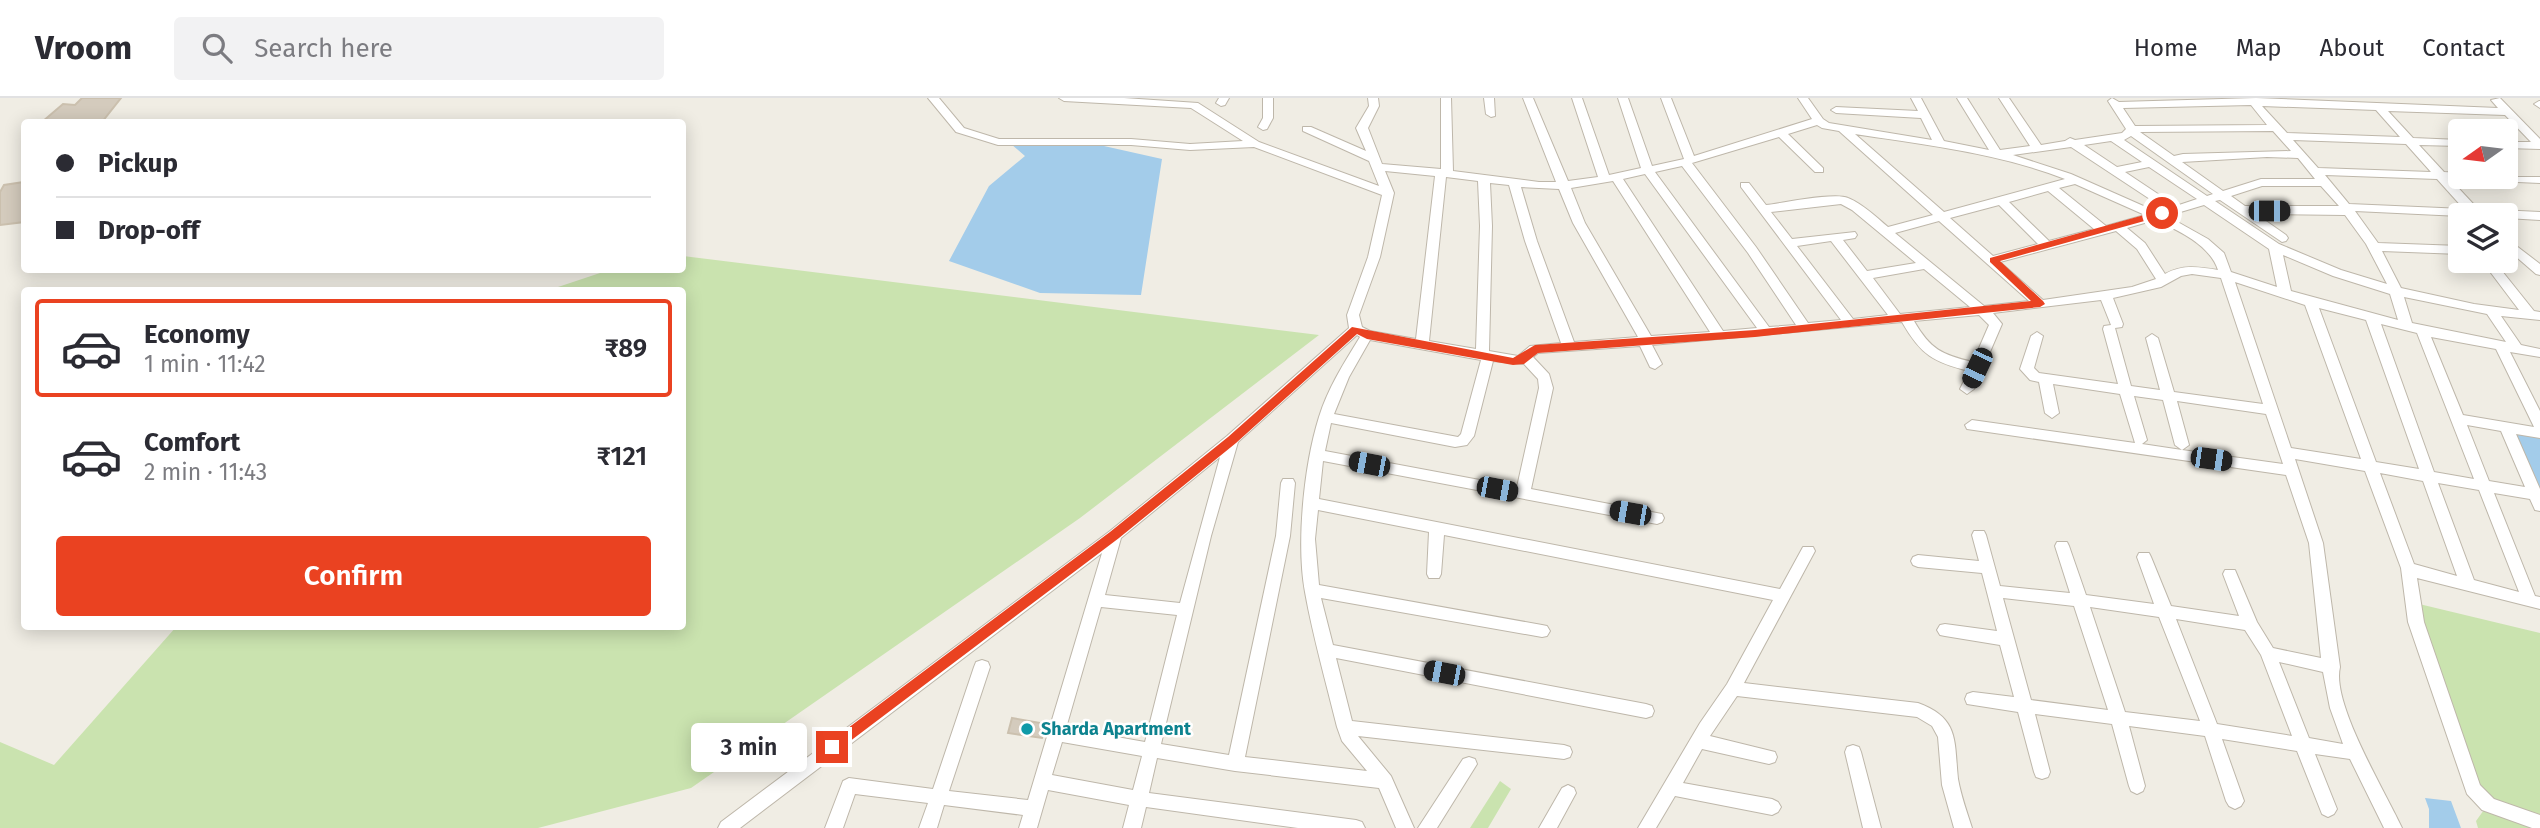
<!DOCTYPE html>
<meta charset="utf-8">
<style>
:root{--surface:#fff;--page:#f2f2f3;--text:#2b2b33;--muted:#7c7c81;--line:#e1e1e2;--accent:#ea4221}
body{margin:0;font-family:"Fira Sans",sans-serif;background:var(--page);color:var(--text);height:100vh;display:flex;flex-direction:column;font-size:26px;white-space:nowrap}
*{box-sizing:border-box;margin:0}
p{font-size:23px;color:var(--muted)}
.icon{flex:none;width:38px;height:38px;fill:none;stroke:currentColor;stroke-width:2;stroke-linecap:round;stroke-linejoin:round}
.map{position:relative;flex:1;overflow:hidden}
.details{position:absolute;left:21px;top:189px;width:665px;height:343px;display:flex;flex-direction:column;background:var(--surface);border-radius:7px;box-shadow:0 4px 18px #0003}
.details>*{flex:none}
.top-card{position:absolute;left:21px;top:21px;width:665px;height:154px;border-radius:7px;box-shadow:0 4px 18px #0003;display:grid;align-content:center;height:154px;padding:0 35px;background:var(--surface)}
.needle{width:46px;rotate:256deg}
.fabs{position:absolute;left:2448px;top:21px;display:grid;gap:14px}
.fabs a{display:grid;place-items:center;width:70px;height:70px;border-radius:7px;background:var(--surface);box-shadow:0 4px 18px #0003;font-size:35px}
.end{position:absolute;width:32px;height:32px;margin:-16px;border:9px solid #ea4221;background:#fff;box-shadow:0 0 0 4px #fff}
.from{border-radius:50%}
.bubble{position:absolute;height:49px;border-radius:7px;background:var(--surface);box-shadow:0 4px 18px #0003;font-size:23px;font-weight:600;line-height:49px;text-align:center}
.car{position:absolute;width:21px;height:42px;margin:-21px -10px;border-radius:9px;box-shadow:0 0 5px 2px #0007;background:linear-gradient(#222 24%,#8ab4d8 0 40%,#222 0 76%,#8ab4d8 0 86%,#222 0)}
.top-card b{display:flex;align-items:center;gap:24px;height:66px;font-size:26px}
.top-card b+b{border-top:2px solid var(--line)}
.top-card i{width:18px;height:18px;background:var(--text)}
ul{padding:12px 0 0;list-style:none}
li{display:flex;align-items:center;gap:21px;height:98px;margin:0 14px 10px;padding:0 21px;border:4px solid transparent;border-radius:7px}
li div{flex:1}
li b{display:block;font-size:26px}
li em{font-style:normal;font-weight:600}
li.active{border-color:var(--accent)}
li>.icon{width:63px;height:63px;stroke-width:1.5}
.primary-button{display:flex;gap:14px;margin-top:auto;padding:14px 35px}
.primary-button a{flex:1;height:80px;border-radius:7px;background:var(--accent);color:#fff;font-size:28px;font-weight:600;line-height:80px;text-align:center}
header{display:flex;align-items:center;gap:42px;box-sizing:border-box;height:98px;padding:0 35px;background:var(--surface);border-bottom:2px solid var(--line)}
header strong{font-size:33px}
nav{display:flex;gap:38px;margin-inline-start:auto;font-size:24px}
.search{width:490px;height:63px;background:var(--page);display:flex;align-items:center;gap:18px;box-sizing:border-box;padding:0 24px;border-radius:7px;color:var(--muted);font-size:26px}
.map>svg:first-child{display:block}
</style>
<header>
<strong>Vroom</strong>
<div class="search"><svg class="icon" aria-label="search" viewBox="0 0 24 24"><circle cx="10" cy="10" r="6"/><path d="M15 15l6 6"/></svg>Search here</div>
<nav><a>Home</a><a>Map</a><a>About</a><a>Contact</a></nav>
</header>
<div class="map">
<svg width="2540" height="730" viewBox="0 0 2540 730">
<rect width="100%" height="100%" fill="#f0ede4"/>
<!-- green -->
<path fill="#cae3af" d="M 683,158 L 1319,237 L 1080,420 L 691,690 L 538,730 L 0,730 L 0,644 L 54,667 L 176,529 L 682,528 L 682,192 L 549,192 L 609,172 L 682,172 Z
M 2415,505 L 2540,535 L 2540,730 L 2478,730 L 2476,723 L 2486,709 Z
M 1500,683 L 1511,691 L 1488,730 L 1470,730 Z"/>
<!-- water -->
<path fill="#a3ccea" d="M 1015,44 L 1104,48 L 1162,61 L 1141,197 L 1040,195 L 949,163 L 989,88 L 1025,58 L 1011,46 Z
M 2515,335 L 2540,339 L 2540,392 Z
M 2425,700 L 2451,703 L 2461,730 L 2429,730 L 2429,711 Z"/>
<!-- building -->
<path fill="#d4cbbd" stroke="#cbc0ae" stroke-width="2" d="M 82,0 L 121,0 L 102,24 L 42,24 L 63,6 L 75,7 Z
M 24,84 L 24,124 L 0,127 L 0,94 L 4,87 Z
M 1012,620 L 1046,626 L 1042,640 L 1008,635 Z"/>
<g fill="none" stroke-linecap="round" stroke-linejoin="round">
<!-- minor casing -->
<g stroke="#beb7aa" stroke-width="2">
<path id="minor" d="M 928,0 L 939,0 L 964,30 L 999,41 L 1131,41 L 1190,46 L 1243,43 L 1191,10 L 1064,3 L 1059,0 L 1124,0 L 1198,5 L 1259,44 L 1379,88 L 1369,63 L 1303,33 L 1303,29 L 1311,29 L 1366,53 L 1356,30 L 1369,8 L 1368,0 L 1378,0 L 1379,8 L 1368,30 L 1382,66 L 1441,71 L 1441,0 L 1451,0 L 1453,73 L 1539,84 L 1556,84 L 1523,0 L 1533,0 L 1568,83 L 1598,79 L 1572,0 L 1582,0 L 1609,77 L 1641,70 L 1618,0 L 1628,0 L 1652,68 L 1684,61 L 1661,0 L 1671,0 L 1694,58 L 1812,21 L 1798,0 L 1808,0 L 1823,21 L 1829,25 L 1932,42 L 1921,20 L 1836,15 L 1831,12 L 1836,9 L 1918,13 L 1911,0 L 1921,0 L 1944,43 L 1989,52 L 1957,0 L 1967,0 L 2000,52 L 2030,48 L 1999,0 L 2009,0 L 2041,47 L 2065,43 L 2070,40 L 2075,42 L 2122,35 L 2126,31 L 2108,3 L 2112,0 L 2119,4 L 2256,0 L 2498,10 L 2491,2 L 2500,0 L 2540,41 L 2540,51 L 2506,50 L 2506,44 L 2531,44 L 2505,17 L 2388,13 L 2413,40 L 2460,42 L 2460,48 L 2419,47 L 2444,74 L 2460,75 L 2460,79 L 2540,79 L 2540,85 L 2450,81 L 2478,111 L 2540,114 L 2540,122 L 2506,120 L 2506,117 L 2460,118 L 2355,113 L 2378,145 L 2460,148 L 2460,156 L 2382,153 L 2401,190 L 2474,206 L 2519,212 L 2482,163 L 2494,163 L 2534,213 L 2540,214 L 2540,222 L 2501,218 L 2521,247 L 2540,251 L 2540,259 L 2510,254 L 2540,313 L 2540,340 L 2516,336 L 2540,391 L 2540,413 L 2535,412 L 2530,401 L 2494,395 L 2535,498 L 2540,499 L 2540,511 L 2417,480 L 2424,524 L 2480,687 L 2494,701 L 2540,717 L 2540,730 L 2532,730 L 2482,712 L 2467,696 L 2408,524 L 2401,470 L 2365,373 L 2295,361 L 2323,445 L 2340,569 C 2331,605 2386,695 2402,730 L 2384,730 L 2350,661 L 2315,656 L 2337,711 L 2334,716 L 2328,719 L 2322,716 L 2297,653 L 2222,641 L 2244,703 L 2241,708 L 2235,711 L 2229,708 L 2226,703 L 2205,638 L 2129,628 L 2145,688 L 2143,693 L 2137,696 L 2131,693 L 2129,688 L 2112,626 L 2035,616 L 2050,674 L 2048,679 L 2042,681 L 2036,679 L 2034,674 L 2018,614 L 1967,606 L 1965,601 L 1967,596 L 1973,594 L 2014,599 L 2000,547 L 1945,538 L 1940,537 L 1937,532 L 1940,527 L 1945,526 L 1997,533 L 1982,475 L 1918,469 L 1913,467 L 1911,463 L 1913,459 L 1918,457 L 1979,463 L 1972,437 L 1974,433 L 1984,433 L 1986,437 L 2000,488 L 2070,495 L 2055,448 L 2057,444 L 2067,444 L 2069,448 L 2086,497 L 2154,506 L 2137,459 L 2139,455 L 2149,455 L 2151,459 L 2171,508 L 2239,518 L 2223,476 L 2225,472 L 2235,472 L 2257,524 L 2273,550 L 2321,560 L 2309,445 L 2286,377 L 1967,331 L 1965,327 L 1972,322 L 2135,345 L 2120,296 L 2053,286 L 2059,315 L 2052,320 L 2045,315 L 2039,284 L 2030,282 L 2020,271 L 2031,238 L 2037,234 L 2043,238 L 2034,270 L 2039,275 L 2118,286 L 2103,231 L 2104,228 L 2111,227 L 2101,202 L 1993,215 L 2002,226 L 1974,291 L 1967,296 L 1960,291 L 1969,273 C 1933,264 1921,257 1902,224 L 1652,247 L 1662,266 L 1655,271 L 1650,269 L 1640,248 L 1538,255 L 1533,259 L 1549,276 L 1553,290 L 1531,391 L 1662,416 L 1664,420 L 1662,424 L 1657,426 L 1323,363 L 1319,401 L 1780,491 L 1803,449 L 1813,449 L 1815,453 L 1744,585 L 1918,605 C 1960,620 1954,644 1958,681 C 1961,698 1967,714 1972,730 L 1954,730 L 1942,687 L 1938,639 L 1932,628 L 1917,619 L 1737,598 L 1710,638 L 1775,654 L 1777,659 L 1775,664 L 1769,666 L 1702,651 L 1683,685 L 1772,701 L 1778,704 L 1781,709 L 1778,714 L 1772,717 L 1675,698 L 1656,730 L 1638,730 L 1700,625 L 1727,586 L 1773,502 L 1444,437 L 1441,476 L 1439,480 L 1429,480 L 1427,476 L 1429,434 L 1318,412 L 1315,441 L 1319,487 L 1542,527 L 1547,528 L 1550,533 L 1547,538 L 1542,539 L 1321,500 L 1333,547 L 1646,606 L 1652,608 L 1654,613 L 1652,618 L 1646,620 L 1336,560 L 1352,623 L 1564,647 L 1570,649 L 1572,654 L 1570,659 L 1564,661 L 1358,638 L 1391,678 L 1414,730 L 1396,730 L 1379,690 L 1235,673 L 1157,660 L 1149,695 L 1356,722 L 1362,724 L 1365,730 L 1298,730 L 1146,709 L 1141,730 L 1123,730 L 1129,707 L 1048,692 L 1037,730 L 1019,730 L 1023,717 L 944,707 L 937,730 L 919,730 L 928,705 L 855,696 L 843,730 L 825,730 L 843,683 L 849,680 L 933,691 L 974,569 L 976,564 L 982,562 L 988,564 L 990,569 L 949,693 L 1028,702 L 1102,455 L 740,730 L 718,730 L 721,724 L 1110,433 L 1227,338 L 1349,230 L 1347,217 L 1368,159 L 1382,97 L 1254,49 L 1190,52 L 1131,47 L 998,47 L 956,34 ZM 2251,7 L 2267,27 L 2135,28 L 2123,10 ZM 2262,8 L 2376,12 L 2400,39 L 2287,35 ZM 1817,27 L 1822,30 L 1839,33 L 1933,117 L 1888,129 C 1876,119 1863,106 1848,100 C 1835,94 1783,105 1766,107 L 1749,85 L 1741,85 L 1741,89 L 1841,222 L 1808,225 L 1756,149 L 1692,65 L 1779,39 L 1815,74 L 1823,74 L 1823,70 L 1788,36 ZM 2273,33 L 2291,53 L 2183,56 L 2174,58 L 2140,34 ZM 1855,36 C 1926,47 1998,55 2065,81 L 1944,114 ZM 2131,38 L 2213,96 L 2207,98 L 2124,42 ZM 2293,42 L 2406,46 L 2431,74 L 2318,70 ZM 2111,43 L 2142,64 L 2117,69 L 2084,47 ZM 2071,49 L 2165,111 L 2157,114 L 2071,76 L 2013,57 ZM 2267,59 L 2298,60 L 2315,81 L 2261,81 L 2223,93 L 2182,64 ZM 1682,68 L 1748,155 L 1796,227 L 1769,229 L 1655,74 ZM 2149,69 L 2197,101 L 2176,108 L 2125,74 ZM 1385,73 L 1435,78 L 1416,241 L 1370,233 L 1362,229 L 1359,217 L 1380,159 L 1394,95 ZM 1645,76 L 1757,230 L 1723,233 L 1623,81 ZM 2325,77 L 2437,81 L 2464,111 L 2349,106 ZM 1446,79 L 1478,83 L 1480,128 L 1476,251 L 1429,243 ZM 1613,83 L 1710,234 L 1651,238 L 1585,125 L 1571,90 ZM 1490,85 L 1509,87 L 1525,143 L 1561,245 L 1530,248 L 1518,258 L 1489,253 L 1492,128 ZM 2075,86 L 2145,117 L 2106,128 L 2059,90 ZM 2262,88 L 2321,88 L 2339,108 L 2245,108 L 2231,98 ZM 1521,89 L 1559,91 L 1573,125 L 1638,239 L 1574,244 L 1537,143 ZM 2048,93 L 2094,131 L 2049,143 L 2009,104 ZM 2220,102 L 2282,144 L 2286,143 L 2288,140 L 2286,137 L 2256,116 L 2345,117 L 2366,146 L 2387,186 L 2341,172 L 2279,146 L 2215,103 ZM 1841,106 L 1852,112 L 1916,165 L 1867,173 L 1843,142 L 1855,140 L 1857,137 L 1855,134 L 1792,141 L 1771,114 ZM 1999,107 L 2038,146 L 1993,158 L 1950,120 ZM 2204,107 L 2269,151 L 2277,189 L 2231,174 L 2224,155 L 2208,141 L 2167,118 ZM 2155,122 C 2178,132 2210,147 2218,172 C 2199,169 2183,166 2165,176 L 2145,145 L 2127,130 ZM 1939,123 L 2029,203 L 1984,208 L 1895,135 ZM 2116,133 L 2137,151 L 2156,181 L 2132,189 L 2043,202 L 2000,164 ZM 1831,143 L 1888,217 L 1853,221 L 1797,148 ZM 2283,157 L 2333,178 L 2390,196 L 2398,222 L 2291,193 ZM 1924,171 L 1970,209 L 1900,216 L 1873,180 ZM 2192,176 L 2221,180 L 2263,306 L 2174,294 L 2158,240 L 2152,236 L 2146,240 L 2160,292 L 2131,288 L 2115,230 L 2122,229 L 2123,226 L 2113,200 L 2161,189 L 2181,178 ZM 2235,184 L 2305,207 L 2361,361 L 2291,350 ZM 2404,199 L 2487,216 L 2506,244 L 2412,225 ZM 2319,210 L 2366,222 L 2419,371 L 2376,364 ZM 1979,217 L 1989,227 L 1973,264 C 1942,257 1930,251 1914,223 ZM 2381,226 L 2417,235 L 2474,381 L 2434,374 ZM 1357,237 L 1360,239 C 1344,265 1328,290 1319,319 C 1304,367 1296,445 1305,494 C 1313,539 1326,584 1337,629 L 1342,643 L 1367,673 L 1245,659 L 1290,438 L 1295,385 L 1293,381 L 1283,381 L 1281,385 L 1276,438 L 1229,657 L 1161,646 L 1211,438 L 1238,344 ZM 2431,239 L 2496,251 L 2534,329 L 2463,317 ZM 1370,242 L 1481,262 L 1461,336 L 1458,339 L 1334,316 L 1349,279 ZM 1493,263 L 1524,266 L 1538,281 L 1539,290 L 1517,389 L 1325,353 L 1331,325 L 1455,349 L 1467,347 L 1474,338 ZM 2134,298 L 2163,302 L 2175,347 L 2182,352 L 2142,346 L 2147,342 ZM 2177,303 L 2266,316 L 2283,366 L 2182,352 L 2189,347 ZM 2467,327 L 2501,333 L 2525,389 L 2489,383 ZM 1220,359 L 1180,505 L 1105,497 L 1121,440 ZM 2380,375 L 2423,383 L 2457,478 L 2414,466 ZM 2438,385 L 2479,392 L 2519,494 L 2474,482 ZM 2003,500 L 2074,508 L 2108,612 L 2031,602 ZM 1101,509 L 1177,517 L 1145,644 L 1066,630 ZM 2090,509 L 2159,519 L 2200,623 L 2125,614 ZM 2176,521 L 2245,532 L 2261,557 L 2292,638 L 2217,626 ZM 2279,564 L 2323,574 L 2330,610 L 2343,646 L 2309,640 ZM 1062,644 L 1142,658 L 1133,692 L 1052,677 Z
M 1219,0 L 1229,0 L 1225,7 L 1221,8 L 1216,5 Z
M 1263,0 L 1273,0 L 1273,20 L 1267,31 L 1263,32 L 1258,29 L 1263,20 Z
M 1484,0 L 1494,0 L 1495,18 L 1491,19 L 1486,16 Z
M 2539,3 L 2540,3 L 2540,10 L 2534,6 Z
M 2506,140 L 2540,166 L 2540,177 L 2536,176 L 2506,150 Z
M 1853,647 L 1859,649 L 1861,654 L 1881,730 L 1863,730 L 1845,654 L 1847,649 Z
M 1469,659 L 1475,661 L 1477,666 L 1437,730 L 1418,730 L 1463,661 Z
M 1568,687 L 1574,690 L 1576,695 L 1557,730 L 1539,730 L 1562,690 Z"/>
</g>
<!-- minor -->
<use href="#minor" fill="#fff" fill-rule="evenodd"/>
</g>
<!-- route -->
<path fill="#ea4221" d="M 2162,112 L 2166,113 L 2166,117 L 2000,163 L 2043,203 L 2045,206 L 2040,209 L 1755,239 L 1538,255 L 1524,266 L 1513,267 L 1367,241 L 1357,236 L 1236,345 L 1119,440 L 837,653 L 832,655 L 826,649 L 828,645 L 1110,434 L 1228,339 L 1352,229 L 1513,260 L 1535,247 L 1755,232 L 2031,203 L 1990,164 L 1990,160 Z"/>
<!-- markers -->
<circle fill="#0f9aa8" stroke="#fff" stroke-width="2.5" cx="1027" cy="631" r="7"/>
<g text-anchor="middle" dominant-baseline="central" stroke-width="5" stroke-linejoin="round" paint-order="stroke">
<!-- culture labels -->
<g font-size="18" font-weight="bold" fill="#0d838f" stroke="#fff" text-anchor="start">
<text x="1041" y="631">Sharda Apartment</text>
</g>
</g>
</svg>
<div class="fabs">
<a><svg class="needle" viewBox="-14 -14 28 28"><path d="M0-13l5 13h-10z" fill="#e53935"/><path d="M0 13l5-13h-10z" fill="#7c7c81"/></svg></a>
<a><svg class="icon" aria-label="layers" viewBox="0 0 24 24"><path d="M12 4l9 5-9 5-9-5zM3 14l9 5 9-5"/></svg></a>
</div>
<i class="end from" style="left:2162px;top:115px"></i>
<i class="end" style="left:832px;top:649px"></i>
<div class="bubble" style="left:691px;top:625px;width:116px">3 min</div>
<i class="car" style="left:2269px;top:113px;rotate:90deg"></i>
<i class="car" style="left:1977px;top:270px;rotate:205deg"></i>
<i class="car" style="left:2211px;top:361px;rotate:98deg"></i>
<i class="car" style="left:1369px;top:366px;rotate:281deg"></i>
<i class="car" style="left:1497px;top:391px;rotate:101deg"></i>
<i class="car" style="left:1630px;top:415px;rotate:280deg"></i>
<i class="car" style="left:1444px;top:575px;rotate:281deg"></i>
<div class="top-card">
<b><i class="from"></i>Pickup</b>
<b><i></i>Drop-off</b>
</div>
<section class="details">
<ul>
<li class="active"><svg class="icon" aria-label="car" viewBox="0 0 24 24"><path d="M5 17H2v-5l4-1 3-4h7l3 4 3 1v5h-3M9 17h6M6 11h13"/><circle cx="7" cy="17" r="2"/><circle cx="17" cy="17" r="2"/></svg><div><b>Economy</b><p>1 min · 11:42</p></div><em>₹89</em></li>
<li><svg class="icon" aria-label="car" viewBox="0 0 24 24"><path d="M5 17H2v-5l4-1 3-4h7l3 4 3 1v5h-3M9 17h6M6 11h13"/><circle cx="7" cy="17" r="2"/><circle cx="17" cy="17" r="2"/></svg><div><b>Comfort</b><p>2 min · 11:43</p></div><em>₹121</em></li>
</ul>
<div class="primary-button"><a>Confirm</a></div>
</section>
</div>
